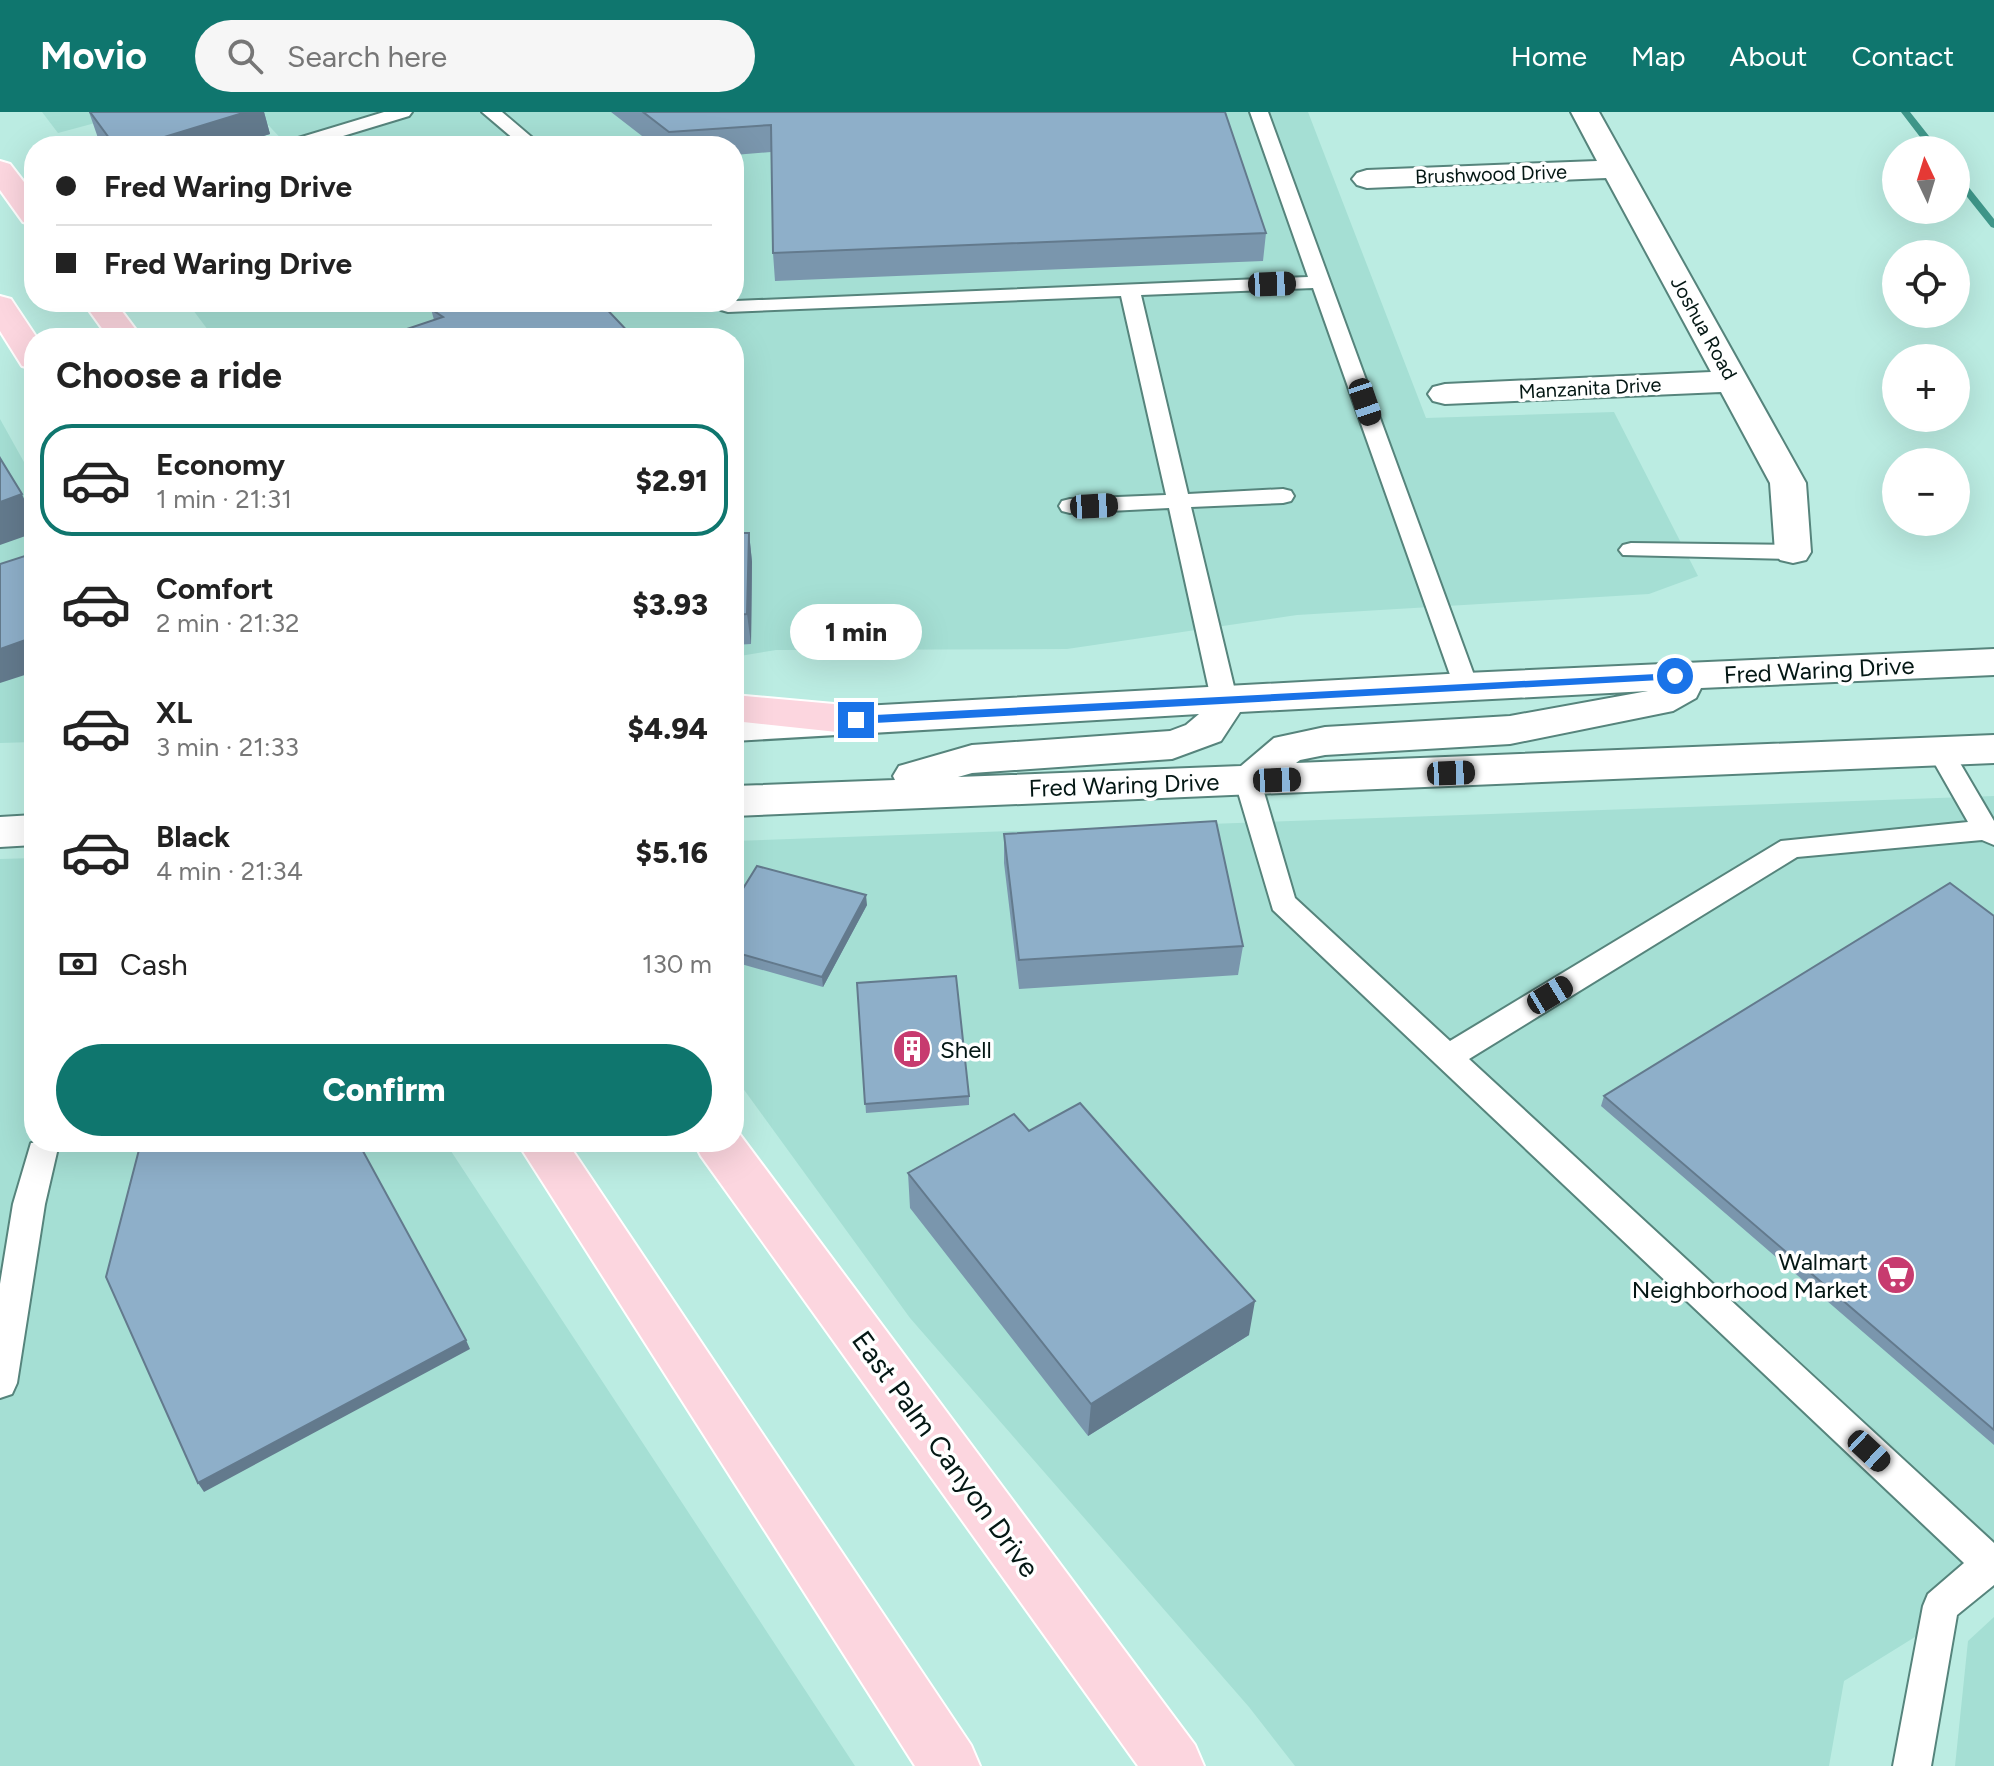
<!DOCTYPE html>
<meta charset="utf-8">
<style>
:root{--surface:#fff;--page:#f6f6f6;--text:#222;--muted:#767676;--line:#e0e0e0;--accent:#0f766e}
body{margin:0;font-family:Figtree,sans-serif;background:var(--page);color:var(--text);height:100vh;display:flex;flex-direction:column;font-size:30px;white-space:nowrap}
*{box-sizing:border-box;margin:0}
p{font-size:26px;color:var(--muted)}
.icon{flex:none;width:44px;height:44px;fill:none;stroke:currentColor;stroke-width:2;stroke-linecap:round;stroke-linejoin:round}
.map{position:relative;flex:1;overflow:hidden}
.drawer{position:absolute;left:24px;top:216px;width:720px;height:824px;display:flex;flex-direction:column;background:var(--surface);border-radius:32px;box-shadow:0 8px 32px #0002}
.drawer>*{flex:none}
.top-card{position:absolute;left:24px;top:24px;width:720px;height:176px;border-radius:32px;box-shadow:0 8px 32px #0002;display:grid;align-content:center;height:176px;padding:0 32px;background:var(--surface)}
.needle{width:52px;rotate:356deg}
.tools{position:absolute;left:1882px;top:24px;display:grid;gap:16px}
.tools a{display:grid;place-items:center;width:88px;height:88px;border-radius:50%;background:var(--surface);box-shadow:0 8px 32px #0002;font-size:40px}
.end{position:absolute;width:36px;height:36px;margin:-18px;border:10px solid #1a73e8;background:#fff;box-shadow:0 0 0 4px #fff}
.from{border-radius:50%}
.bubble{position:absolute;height:56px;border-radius:28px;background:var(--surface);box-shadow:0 8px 32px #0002;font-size:26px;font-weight:800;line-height:56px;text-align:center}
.car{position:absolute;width:24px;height:48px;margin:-24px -12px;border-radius:10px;box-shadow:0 0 6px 2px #0007;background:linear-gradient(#222 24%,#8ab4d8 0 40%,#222 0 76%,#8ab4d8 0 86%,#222 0)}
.top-card b{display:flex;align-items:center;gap:28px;height:76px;font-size:30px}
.top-card b+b{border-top:2px solid var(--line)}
.top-card i{width:20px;height:20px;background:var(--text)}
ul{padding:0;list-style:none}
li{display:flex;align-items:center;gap:24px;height:112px;margin:0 16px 12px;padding:0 16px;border:4px solid transparent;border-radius:32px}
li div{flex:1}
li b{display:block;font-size:30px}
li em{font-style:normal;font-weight:800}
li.current{border-color:var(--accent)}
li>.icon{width:72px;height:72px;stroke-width:1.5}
h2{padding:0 32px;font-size:36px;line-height:96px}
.pay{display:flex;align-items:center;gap:20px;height:88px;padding:0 32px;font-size:30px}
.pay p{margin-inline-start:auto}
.action{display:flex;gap:16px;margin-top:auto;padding:16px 32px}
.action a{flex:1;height:92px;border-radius:48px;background:var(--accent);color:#fff;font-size:32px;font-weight:800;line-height:92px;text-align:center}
header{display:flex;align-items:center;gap:48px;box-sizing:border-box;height:112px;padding:0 40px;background:var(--accent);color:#fff}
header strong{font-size:38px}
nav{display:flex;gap:44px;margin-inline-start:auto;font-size:28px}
.search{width:560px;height:72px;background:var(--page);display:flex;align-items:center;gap:20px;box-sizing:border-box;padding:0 28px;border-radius:44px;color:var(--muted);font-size:30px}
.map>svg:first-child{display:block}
</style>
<header>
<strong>Movio</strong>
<div class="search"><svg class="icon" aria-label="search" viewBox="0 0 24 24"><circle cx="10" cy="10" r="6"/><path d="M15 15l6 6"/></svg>Search here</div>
<nav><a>Home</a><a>Map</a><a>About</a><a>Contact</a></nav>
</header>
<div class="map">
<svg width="1994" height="1654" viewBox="0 0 1994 1654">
<rect width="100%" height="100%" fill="#bbece2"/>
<!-- built -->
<path fill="#a5dfd4" d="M 42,0 L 136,0 L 58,21 Z
M 256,0 L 1308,0 L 1426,306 L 1614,300 L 1698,464 L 1649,482 L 1297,503 L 1067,537 L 776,538 L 734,545 L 734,226 L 214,226 L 187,190 L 734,190 L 734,34 L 288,34 Z
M 0,307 L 34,368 L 34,630 L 0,631 Z
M 1994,684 L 1994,1476 L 1844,1569 L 1829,1654 L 1295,1654 L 1249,1595 L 910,1206 L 734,964 L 734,729 Z
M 34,746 L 34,1030 L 445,1030 L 855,1654 L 0,1654 L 0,747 Z
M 1994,1505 L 1994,1654 L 1955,1654 L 1968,1529 Z"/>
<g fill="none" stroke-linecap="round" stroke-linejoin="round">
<!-- stream -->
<path fill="#3f978a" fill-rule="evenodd" d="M 1901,0 L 1910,0 L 1940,38 L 1930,38 Z
M 1956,62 L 1959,63 L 1994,107 L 1994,116 L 1991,115 L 1956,71 Z"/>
<!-- service casing -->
<g stroke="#56847c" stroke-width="4">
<path id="service" d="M 384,0 L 412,0 L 409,4 L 310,34 L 282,34 L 285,30 Z
M 482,0 L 502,0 L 542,34 L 522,34 Z
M 1250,0 L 1268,0 L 1478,574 L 1475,580 L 1466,582 L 1457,580 L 1454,574 L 1313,176 L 1141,183 L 1188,382 L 1283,377 L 1291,379 L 1294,384 L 1291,389 L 1283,391 L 1191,395 L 1237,587 L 1233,593 L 1224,595 L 1215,593 L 1211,587 L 1169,396 L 1070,401 L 1062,399 L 1059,394 L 1062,389 L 1070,387 L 1166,383 L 1121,184 L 728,200 L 721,198 L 713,190 L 1308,165 Z
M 1631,431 L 1793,433 L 1801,435 L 1805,440 L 1801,445 L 1793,447 L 1623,443 L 1619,438 L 1623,433 Z
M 1941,631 L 1950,634 L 1994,709 L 1994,733 L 1982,728 L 1797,745 L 1469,947 L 1994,1431 L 1994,1473 L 1957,1503 L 1931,1654 L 1893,1654 L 1923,1494 L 1928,1482 L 1964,1451 L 1273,798 L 1235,670 L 1239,664 L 1248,661 L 1257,664 L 1261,670 L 1295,786 L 1450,929 L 1781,729 L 1968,710 L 1928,640 L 1932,634 Z
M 50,1030 L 57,1040 L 45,1092 L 17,1271 L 12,1282 L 0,1286 L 0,1172 L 13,1092 L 31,1031 Z"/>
</g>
<!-- minor casing -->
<g stroke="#56847c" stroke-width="4">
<path id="minor" d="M 1571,0 L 1599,0 L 1806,371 L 1811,440 L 1806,448 L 1793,451 L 1780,448 L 1775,440 L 1770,371 L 1721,280 L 1445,292 L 1433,289 L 1428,282 L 1433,275 L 1445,272 L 1711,260 L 1606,66 L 1367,76 L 1357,73 L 1352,67 L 1357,61 L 1367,58 L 1597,49 Z"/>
</g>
<!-- tertiary casing -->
<g stroke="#56847c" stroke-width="4">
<path id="tertiary" d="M 34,703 L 34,733 L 0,735 L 0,705 Z"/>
</g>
<!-- secondary casing -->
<g stroke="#56847c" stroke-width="4">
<path id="secondary" d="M 1994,537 L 1994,563 L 1701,576 L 1696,586 L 1673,599 L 1510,632 L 1325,643 L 1300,648 L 1296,651 L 1994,623 L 1994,651 L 734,704 L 734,674 L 895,668 L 893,664 L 899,654 L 972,633 L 1170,619 L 1186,613 L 1199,602 L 734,629 L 734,601 L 1466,561 ZM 1648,579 L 1510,604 L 1325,615 L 1274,626 L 1241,654 L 958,665 L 972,661 L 1172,647 L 1221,629 L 1240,600 Z"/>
</g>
<!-- primary casing -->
<g stroke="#fff" stroke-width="4">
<path id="primary" d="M 0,49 L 10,52 L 34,83 L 34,113 L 23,110 L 0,78 Z
M 0,184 L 11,187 L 37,226 L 34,226 L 34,257 L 22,254 L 0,219 Z
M 83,190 L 115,190 L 142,226 L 109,226 Z
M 734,583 L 856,594 L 870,598 L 876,608 L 870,618 L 856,622 L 734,609 Z
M 735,1016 L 1195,1633 L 1204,1654 L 1138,1654 L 701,1044 L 694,1030 L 734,1030 Z
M 517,1030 L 567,1030 L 971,1633 L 980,1654 L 915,1654 Z"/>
</g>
<!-- service -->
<use href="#service" fill="#fff" fill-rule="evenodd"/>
<!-- minor -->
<use href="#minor" fill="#fff" fill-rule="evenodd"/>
<!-- tertiary -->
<use href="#tertiary" fill="#fff" fill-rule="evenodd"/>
<!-- secondary -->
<use href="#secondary" fill="#fff" fill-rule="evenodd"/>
<!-- primary -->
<use href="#primary" fill="#fcd6df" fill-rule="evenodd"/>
</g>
<!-- wall -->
<path fill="#7a96ad" d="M 89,0 L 264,0 L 270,22 L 232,34 L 104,34 L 98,26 Z
M 611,0 L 1225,0 L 1266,121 L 1263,149 L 775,169 L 773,141 L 771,40 L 734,43 L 734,34 L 655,34 Z
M 431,197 L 634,226 L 434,208 Z
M 734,421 L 749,421 L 752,450 L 751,532 L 734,533 Z
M 1004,722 L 1243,834 L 1238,863 L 1019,877 L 1004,751 Z
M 734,791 L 867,793 L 823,875 L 734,850 Z
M 1994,804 L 1994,1333 L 1601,994 L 1604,984 Z
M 857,871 L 969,984 L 969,993 L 866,1001 Z
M 1029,1019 L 1249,1223 L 1088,1324 L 910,1096 L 908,1061 Z"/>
<!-- shaded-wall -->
<path fill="#637a8d" d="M 246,0 L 264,0 L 270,22 L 232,34 L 135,34 Z
M 22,382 L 34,410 L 34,421 L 0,433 L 0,390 Z
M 749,421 L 752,450 L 751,532 L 747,502 Z
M 34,525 L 34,560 L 0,571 L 0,537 Z
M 866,783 L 867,793 L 823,875 L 822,865 Z
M 1255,1189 L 1249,1223 L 1088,1324 L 1091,1292 Z
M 466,1228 L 470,1237 L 204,1380 L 198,1371 Z"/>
<!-- building -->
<path fill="#8eafc9" stroke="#637a8d" stroke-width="2" d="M 90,0 L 246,0 L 135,34 L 115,34 Z
M 643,0 L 1225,0 L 1266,121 L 773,141 L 771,13 L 669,20 Z
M 450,190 L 600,190 L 634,226 L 380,226 L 443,205 L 431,197 Z
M 0,346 L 22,382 L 0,390 Z
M 734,421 L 749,421 L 747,502 L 734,503 Z
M 34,441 L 34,525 L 0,537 L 0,452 Z
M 1216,709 L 1243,834 L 1019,848 L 1004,722 Z
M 757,754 L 866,783 L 822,865 L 734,840 L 734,791 Z
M 1950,771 L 1994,804 L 1994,1318 L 1604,984 Z
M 956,864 L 969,984 L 865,992 L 857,871 Z
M 1080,991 L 1255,1189 L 1091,1292 L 908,1061 L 1014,1002 L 1029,1019 Z
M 141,1030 L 358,1030 L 466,1228 L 198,1371 L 106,1165 Z"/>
<!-- route -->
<path fill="#1a73e8" d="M 1675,561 L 1679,562 L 1679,567 L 856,612 L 851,608 L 856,604 Z"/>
<!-- icons -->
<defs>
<g id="building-disc" transform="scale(2)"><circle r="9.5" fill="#c73b6f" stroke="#fff"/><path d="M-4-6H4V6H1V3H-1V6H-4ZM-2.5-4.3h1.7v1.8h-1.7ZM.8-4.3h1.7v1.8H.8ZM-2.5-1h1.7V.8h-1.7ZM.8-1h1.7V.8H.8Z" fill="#fff"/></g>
<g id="supermarket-disc" transform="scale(2)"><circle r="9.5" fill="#c73b6f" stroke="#fff"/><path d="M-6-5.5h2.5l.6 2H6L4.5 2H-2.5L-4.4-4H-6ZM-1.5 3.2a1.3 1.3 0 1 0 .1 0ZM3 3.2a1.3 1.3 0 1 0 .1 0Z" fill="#fff"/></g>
</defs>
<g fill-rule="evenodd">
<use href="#building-disc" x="912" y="937"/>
<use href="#supermarket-disc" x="1896" y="1163"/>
</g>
<g text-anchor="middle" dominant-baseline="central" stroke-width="7" stroke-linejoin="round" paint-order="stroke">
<!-- far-street labels -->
<g font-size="20" fill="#041714" stroke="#fff">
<text transform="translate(1491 62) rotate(-2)">Brushwood Drive</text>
<text transform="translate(1704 216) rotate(61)">Joshua Road</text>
<text transform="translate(1590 276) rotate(-3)">Manzanita Drive</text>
</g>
<!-- street labels -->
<g font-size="24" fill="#041714" stroke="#fff">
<text transform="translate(1819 558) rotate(-3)">Fred Waring Drive</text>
<text transform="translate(1124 673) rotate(-2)">Fred Waring Drive</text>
</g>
<!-- poi labels -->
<g font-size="24" fill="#041714" stroke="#fff" text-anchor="start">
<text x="940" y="937">Shell</text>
<text x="1868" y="1149" text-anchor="end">Walmart<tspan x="1868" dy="28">Neighborhood Market</tspan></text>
</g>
<!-- near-street labels -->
<g font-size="28" fill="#041714" stroke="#fff">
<text transform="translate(946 1342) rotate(54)">East Palm Canyon Drive</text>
</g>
</g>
</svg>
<div class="tools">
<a><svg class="needle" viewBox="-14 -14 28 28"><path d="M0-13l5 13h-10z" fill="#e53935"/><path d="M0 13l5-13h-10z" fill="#767676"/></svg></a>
<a><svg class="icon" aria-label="locate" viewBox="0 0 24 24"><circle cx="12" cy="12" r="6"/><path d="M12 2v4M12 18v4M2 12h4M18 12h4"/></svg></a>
<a>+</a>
<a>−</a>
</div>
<i class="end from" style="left:1675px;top:564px"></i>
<i class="end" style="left:856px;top:608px"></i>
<div class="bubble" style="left:790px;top:492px;width:132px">1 min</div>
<i class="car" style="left:1272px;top:172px;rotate:88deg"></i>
<i class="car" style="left:1365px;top:290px;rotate:161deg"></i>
<i class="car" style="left:1094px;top:394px;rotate:87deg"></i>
<i class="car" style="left:1451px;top:661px;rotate:88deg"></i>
<i class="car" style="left:1277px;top:668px;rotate:88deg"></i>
<i class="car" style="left:1550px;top:883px;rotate:59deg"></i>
<i class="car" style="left:1869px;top:1339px;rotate:133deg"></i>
<div class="top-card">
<b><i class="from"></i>Fred Waring Drive</b>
<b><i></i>Fred Waring Drive</b>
</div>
<section class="drawer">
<h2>Choose a ride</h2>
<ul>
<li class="current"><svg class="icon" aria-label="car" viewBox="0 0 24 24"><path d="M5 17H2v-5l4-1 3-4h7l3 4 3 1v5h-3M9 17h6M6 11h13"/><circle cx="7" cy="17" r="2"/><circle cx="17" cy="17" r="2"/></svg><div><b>Economy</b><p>1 min · 21:31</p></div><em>$2.91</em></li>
<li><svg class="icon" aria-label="car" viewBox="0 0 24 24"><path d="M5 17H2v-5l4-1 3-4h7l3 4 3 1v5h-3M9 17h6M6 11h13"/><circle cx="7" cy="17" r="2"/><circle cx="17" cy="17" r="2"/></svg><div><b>Comfort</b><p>2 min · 21:32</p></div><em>$3.93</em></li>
<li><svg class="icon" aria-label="car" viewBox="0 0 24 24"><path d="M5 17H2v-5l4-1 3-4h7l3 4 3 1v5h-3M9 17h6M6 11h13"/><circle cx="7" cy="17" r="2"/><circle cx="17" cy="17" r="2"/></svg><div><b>XL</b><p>3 min · 21:33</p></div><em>$4.94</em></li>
<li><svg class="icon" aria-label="car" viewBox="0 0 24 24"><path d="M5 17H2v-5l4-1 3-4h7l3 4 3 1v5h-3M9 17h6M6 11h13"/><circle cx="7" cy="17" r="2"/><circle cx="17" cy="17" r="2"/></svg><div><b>Black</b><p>4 min · 21:34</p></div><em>$5.16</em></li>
</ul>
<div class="pay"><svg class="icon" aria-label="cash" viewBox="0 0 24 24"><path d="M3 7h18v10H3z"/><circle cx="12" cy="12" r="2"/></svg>Cash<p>130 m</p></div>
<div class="action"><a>Confirm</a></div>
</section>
</div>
